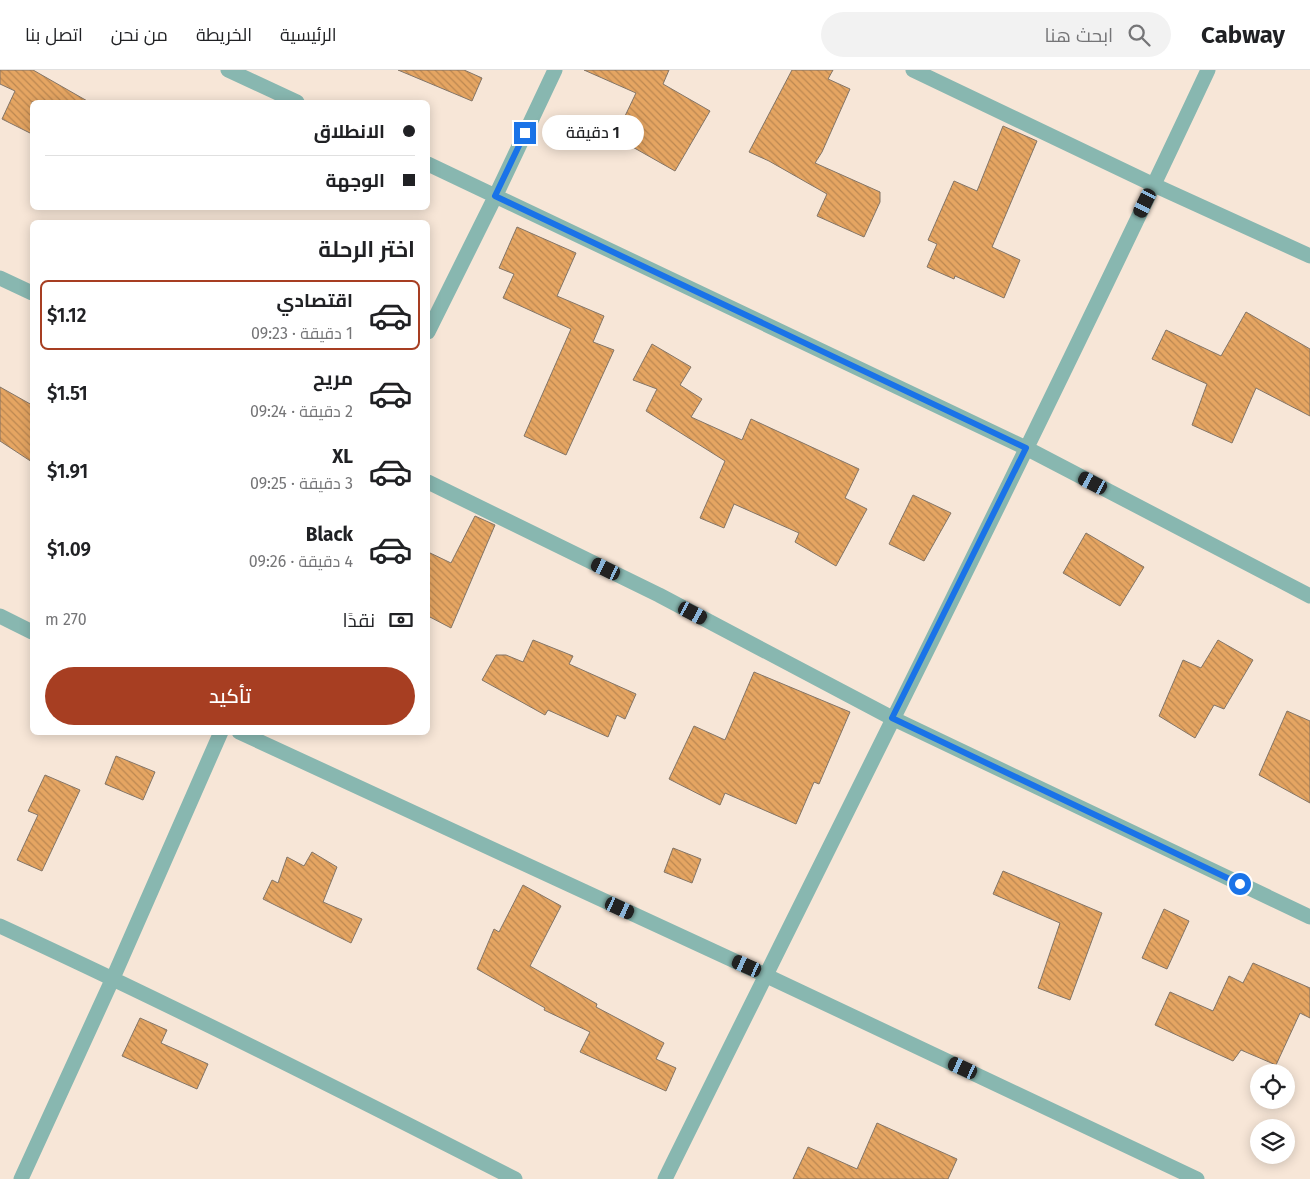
<!DOCTYPE html>
<html lang="ar">
<meta charset="utf-8">
<style>
:root{--surface:#fff;--page:#f2f2f2;--text:#202124;--muted:#757577;--line:#e0e0e0;--accent:#a73e22}
body{margin:0;font-family:"Fira Sans",Cairo,sans-serif;background:var(--page);color:var(--text);direction:rtl;height:100vh;display:flex;flex-direction:column;font-size:19px;white-space:nowrap}
*{box-sizing:border-box;margin:0}
p{font-size:16px;color:var(--muted)}
.icon{flex:none;width:28px;height:28px;fill:none;stroke:currentColor;stroke-width:2;stroke-linecap:round;stroke-linejoin:round}
.map{position:relative;flex:1;overflow:hidden;direction:ltr}
.details{position:absolute;left:30px;top:150px;width:400px;height:515px;display:flex;flex-direction:column;background:var(--surface);border-radius:8px;box-shadow:0 2px 12px #0003;direction:rtl}
.details>*{flex:none}
.hud{position:absolute;left:30px;top:30px;width:400px;height:110px;border-radius:8px;box-shadow:0 2px 12px #0003;direction:rtl;display:grid;align-content:center;height:110px;padding:0 15px;background:var(--surface)}
.buttons{position:absolute;left:1250px;top:994px;display:grid;gap:10px}
.buttons a{display:grid;place-items:center;width:45px;height:45px;border-radius:50%;background:var(--surface);box-shadow:0 2px 12px #0003;font-size:25px}
.end{position:absolute;width:22px;height:22px;margin:-11px;border:6px solid #1a73e8;background:#fff;box-shadow:0 0 0 2px #fff}
.from{border-radius:50%}
.bubble{position:absolute;height:35px;border-radius:18px;background:var(--surface);box-shadow:0 2px 12px #0003;font-size:16px;font-weight:600;line-height:35px;text-align:center;direction:rtl}
.car{position:absolute;width:15px;height:30px;margin:-15px -8px;border-radius:6px;box-shadow:0 0 4px 1px #0007;background:linear-gradient(#222 24%,#8ab4d8 0 40%,#222 0 76%,#8ab4d8 0 86%,#222 0)}
.hud b{display:flex;align-items:center;gap:18px;height:48px;font-size:19px}
.hud b+b{border-top:1px solid var(--line)}
.hud i{width:12px;height:12px;background:var(--text)}
ul{padding:0;list-style:none}
li{display:flex;align-items:center;gap:15px;height:70px;margin:0 10px 8px;padding:0 5px;border:2px solid transparent;border-radius:8px}
li div{flex:1}
li b{display:block;font-size:19px}
li em{font-style:normal;font-weight:600}
li.active{border-color:var(--accent)}
li>.icon{width:45px;height:45px;stroke-width:1.5}
h2{padding:0 15px;font-size:22px;line-height:60px}
.pay{display:flex;align-items:center;gap:12px;height:55px;padding:0 15px;font-size:19px}
.pay p{margin-inline-start:auto}
.action{display:flex;gap:10px;margin-top:auto;padding:10px 15px}
.action a{flex:1;height:58px;border-radius:30px;background:var(--accent);color:#fff;font-size:20px;font-weight:600;line-height:58px;text-align:center}
header{display:flex;align-items:center;gap:30px;box-sizing:border-box;height:70px;padding:0 25px;background:var(--surface);border-bottom:1px solid var(--line)}
header strong{font-size:24px}
nav{display:flex;gap:28px;margin-inline-start:auto;font-size:18px}
.search{width:350px;height:45px;background:var(--page);display:flex;align-items:center;gap:12px;box-sizing:border-box;padding:0 18px;border-radius:28px;color:var(--muted);font-size:19px}
.map>svg:first-child{display:block}
</style>
<header>
<strong>Cabway</strong>
<div class="search"><svg class="icon" aria-label="search" viewBox="0 0 24 24"><circle cx="10" cy="10" r="6"/><path d="M15 15l6 6"/></svg>ابحث هنا</div>
<nav><a>الرئيسية</a><a>الخريطة</a><a>من نحن</a><a>اتصل بنا</a></nav>
</header>
<div class="map">
<svg width="1310" height="1109" viewBox="0 0 1310 1109">
<defs>
<pattern id="building-back-hatch" width="6" height="6" patternUnits="userSpaceOnUse" patternTransform="scale(1.25)"><rect width="6" height="6" fill="#e5a562"/><path d="M-1 5l2 2M0 0l6 6M5-1l2 2" fill="none" stroke="#bb8751"/></pattern>
</defs>
<rect width="100%" height="100%" fill="#f7e6d7"/>
<!-- building -->
<path fill="url(#building-back-hatch)" stroke="#837567" d="M 0,0 L 33,0 L 89,32 L 32,32 L 32,64 L 2,49 L 15,21 L 0,14 Z
M 398,0 L 464,0 L 482,8 L 472,31 Z
M 584,0 L 669,0 L 663,14 L 710,41 L 675,101 L 615,67 L 636,23 Z
M 792,0 L 833,0 L 828,9 L 850,19 L 822,82 L 815,93 L 880,122 L 880,132 L 864,167 L 817,146 L 827,124 L 769,91 L 749,82 Z
M 1003,56 L 1037,71 L 992,177 L 1020,190 L 1004,228 L 955,206 L 954,209 L 927,197 L 937,174 L 928,170 L 954,111 L 977,121 Z
M 517,157 L 576,183 L 557,226 L 604,246 L 593,272 L 614,280 L 566,385 L 524,366 L 571,259 L 503,228 L 514,204 L 499,198 Z
M 1246,242 L 1310,279 L 1310,346 L 1256,318 L 1232,373 L 1192,355 L 1207,314 L 1152,289 L 1166,260 L 1221,286 Z
M 652,274 L 691,297 L 680,315 L 702,329 L 691,347 L 742,370 L 751,349 L 859,399 L 845,428 L 867,439 L 836,496 L 795,472 L 799,463 L 734,434 L 724,458 L 700,448 L 725,391 L 646,341 L 657,319 L 633,310 Z
M 0,317 L 32,335 L 32,392 L 0,371 Z
M 913,425 L 951,443 L 924,491 L 889,474 Z
M 475,446 L 495,455 L 451,558 L 428,546 L 428,482 L 451,493 Z
M 1086,463 L 1144,497 L 1120,536 L 1063,503 Z
M 533,570 L 573,586 L 569,594 L 636,624 L 625,649 L 617,645 L 608,667 L 548,640 L 545,645 L 482,610 L 496,585 L 506,585 L 523,592 Z
M 1218,570 L 1253,590 L 1224,639 L 1214,635 L 1195,668 L 1159,646 L 1183,590 L 1201,598 Z
M 754,602 L 850,642 L 819,714 L 814,712 L 796,754 L 725,723 L 720,735 L 669,709 L 694,656 L 725,670 Z
M 1287,641 L 1310,651 L 1310,733 L 1259,705 Z
M 116,686 L 155,702 L 143,730 L 105,714 Z
M 45,705 L 80,720 L 42,801 L 17,790 L 38,745 L 28,741 Z
M 673,778 L 701,789 L 692,813 L 664,802 Z
M 312,782 L 337,797 L 323,832 L 362,849 L 351,873 L 263,829 L 272,810 L 278,813 L 287,787 L 304,796 Z
M 1003,801 L 1102,843 L 1070,930 L 1038,918 L 1060,853 L 993,824 Z
M 523,815 L 561,836 L 530,896 L 597,934 L 596,937 L 664,973 L 656,989 L 676,998 L 666,1021 L 580,982 L 590,962 L 544,940 L 545,938 L 477,899 L 494,859 L 499,862 Z
M 1164,839 L 1189,851 L 1167,899 L 1142,888 Z
M 1253,893 L 1310,918 L 1310,948 L 1300,943 L 1276,995 L 1241,980 L 1233,991 L 1155,955 L 1170,922 L 1213,941 L 1229,906 L 1243,913 Z
M 140,948 L 167,960 L 161,973 L 208,994 L 197,1019 L 122,986 Z
M 877,1053 L 957,1089 L 948,1109 L 793,1109 L 808,1077 L 857,1099 Z"/>
<g fill="none" stroke-linecap="round" stroke-linejoin="round">
<!-- minor -->
<path stroke="#88b7b0" stroke-width="15" d="M 228,0 L 297,32
M 913,0 L 1154,115 L 1310,186
M 428,94 L 1026,378 L 1310,526
M 0,208 L 32,223
M 428,262 L 495,127 L 555,0
M 428,412 L 659,525 L 892,648 L 1310,847
M 0,546 L 32,562
M 239,662 L 765,905 L 1197,1109
M 0,856 C 174,936 345,1022 515,1109
M 21,1109 L 113,908 L 221,662
M 665,1109 C 847,740 1033,373 1208,0"/>
</g>
<g fill="none" stroke-linecap="round" stroke-linejoin="round">
<!-- route -->
<path stroke="#1a73e8" stroke-width="6" d="M 525,63 L 495,126 L 1026,378 L 892,648 L 1240,814"/>
</g>
</svg>
<div class="buttons">
<a><svg class="icon" aria-label="locate" viewBox="0 0 24 24"><circle cx="12" cy="12" r="6"/><path d="M12 2v4M12 18v4M2 12h4M18 12h4"/></svg></a>
<a><svg class="icon" aria-label="layers" viewBox="0 0 24 24"><path d="M12 4l9 5-9 5-9-5zM3 14l9 5 9-5"/></svg></a>
</div>
<i class="end from" style="left:1240px;top:814px"></i>
<i class="end" style="left:525px;top:63px"></i>
<div class="bubble" style="left:542px;top:45px;width:102px">1 دقيقة</div>
<i class="car" style="left:1145px;top:133px;rotate:206deg"></i>
<i class="car" style="left:1093px;top:413px;rotate:298deg"></i>
<i class="car" style="left:606px;top:499px;rotate:296deg"></i>
<i class="car" style="left:693px;top:543px;rotate:118deg"></i>
<i class="car" style="left:620px;top:838px;rotate:115deg"></i>
<i class="car" style="left:747px;top:896px;rotate:294deg"></i>
<i class="car" style="left:963px;top:998px;rotate:295deg"></i>
<div class="hud">
<b><i class="from"></i>الانطلاق</b>
<b><i></i>الوجهة</b>
</div>
<section class="details">
<h2>اختر الرحلة</h2>
<ul>
<li class="active"><svg class="icon" aria-label="car" viewBox="0 0 24 24"><path d="M5 17H2v-5l4-1 3-4h7l3 4 3 1v5h-3M9 17h6M6 11h13"/><circle cx="7" cy="17" r="2"/><circle cx="17" cy="17" r="2"/></svg><div><b>اقتصادي</b><p>1 دقيقة · 09:23</p></div><em>$1.12</em></li>
<li><svg class="icon" aria-label="car" viewBox="0 0 24 24"><path d="M5 17H2v-5l4-1 3-4h7l3 4 3 1v5h-3M9 17h6M6 11h13"/><circle cx="7" cy="17" r="2"/><circle cx="17" cy="17" r="2"/></svg><div><b>مريح</b><p>2 دقيقة · 09:24</p></div><em>$1.51</em></li>
<li><svg class="icon" aria-label="car" viewBox="0 0 24 24"><path d="M5 17H2v-5l4-1 3-4h7l3 4 3 1v5h-3M9 17h6M6 11h13"/><circle cx="7" cy="17" r="2"/><circle cx="17" cy="17" r="2"/></svg><div><b>XL</b><p>3 دقيقة · 09:25</p></div><em>$1.91</em></li>
<li><svg class="icon" aria-label="car" viewBox="0 0 24 24"><path d="M5 17H2v-5l4-1 3-4h7l3 4 3 1v5h-3M9 17h6M6 11h13"/><circle cx="7" cy="17" r="2"/><circle cx="17" cy="17" r="2"/></svg><div><b>Black</b><p>4 دقيقة · 09:26</p></div><em>$1.09</em></li>
</ul>
<div class="pay"><svg class="icon" aria-label="cash" viewBox="0 0 24 24"><path d="M3 7h18v10H3z"/><circle cx="12" cy="12" r="2"/></svg>نقدًا<p>270 m</p></div>
<div class="action"><a>تأكيد</a></div>
</section>
</div>
